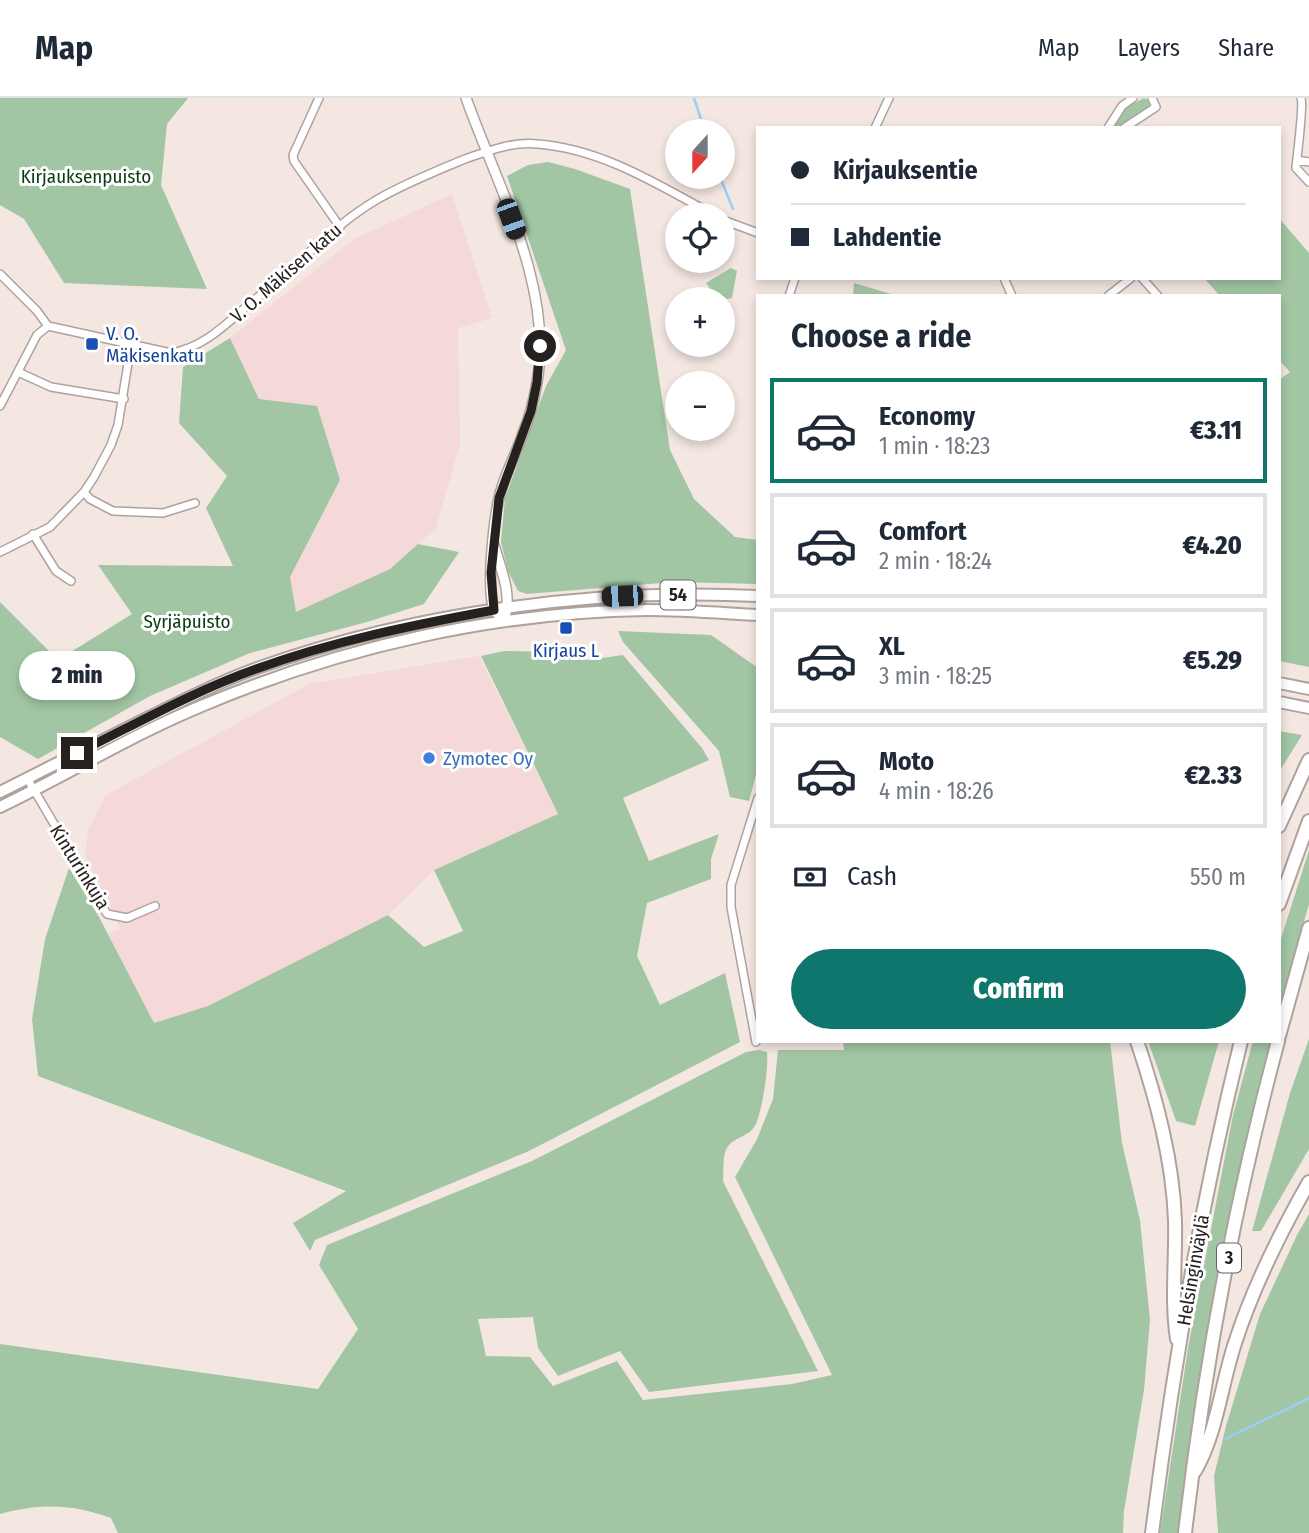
<!DOCTYPE html>
<meta charset="utf-8">
<style>
:root{--surface:#fff;--page:#f2f2f3;--text:#1f2937;--muted:#747a83;--line:#e0e1e3;--accent:#0f766e}
body{margin:0;font-family:"Fira Sans Condensed",sans-serif;background:var(--page);color:var(--text);height:100vh;display:flex;flex-direction:column;font-size:26px;white-space:nowrap}
*{box-sizing:border-box;margin:0}
p{font-size:23px;color:var(--muted)}
.icon{flex:none;width:38px;height:38px;fill:none;stroke:currentColor;stroke-width:2;stroke-linecap:round;stroke-linejoin:round}
.map{position:relative;flex:1;overflow:hidden}
.panel{position:absolute;left:756px;top:196px;width:525px;height:749px;display:flex;flex-direction:column;background:var(--surface);border-radius:0px;box-shadow:0 4px 10px #0003}
.panel>*{flex:none}
.hud{position:absolute;left:756px;top:28px;width:525px;height:154px;border-radius:0px;box-shadow:0 4px 10px #0003;display:grid;align-content:center;height:154px;padding:0 35px;background:var(--surface)}
.needle{width:46px;rotate:201deg}
.fabs{position:absolute;left:665px;top:21px;display:grid;gap:14px}
.fabs a{display:grid;place-items:center;width:70px;height:70px;border-radius:50%;background:var(--surface);box-shadow:0 4px 10px #0003;font-size:35px}
.end{position:absolute;width:32px;height:32px;margin:-16px;border:9px solid #25211f;background:#fff;box-shadow:0 0 0 4px #fff}
.from{border-radius:50%}
.bubble{position:absolute;height:49px;border-radius:24px;background:var(--surface);box-shadow:0 4px 10px #0003;font-size:23px;font-weight:800;line-height:49px;text-align:center}
.car{position:absolute;width:21px;height:42px;margin:-21px -10px;border-radius:9px;box-shadow:0 0 5px 2px #0007;background:linear-gradient(#222 24%,#8ab4d8 0 40%,#222 0 76%,#8ab4d8 0 86%,#222 0)}
.hud b{display:flex;align-items:center;gap:24px;height:66px;font-size:26px}
.hud b+b{border-top:2px solid var(--line)}
.hud i{width:18px;height:18px;background:var(--text)}
ul{padding:0;list-style:none}
li{display:flex;align-items:center;gap:21px;height:105px;margin:0 14px 10px;padding:0 21px;border:4px solid var(--line);border-radius:0px}
li div{flex:1}
li b{display:block;font-size:26px}
li em{font-style:normal;font-weight:800}
li.on{border-color:var(--accent)}
li>.icon{width:63px;height:63px;stroke-width:1.5}
h2{padding:0 35px;font-size:32px;line-height:84px}
.pay{display:flex;align-items:center;gap:18px;height:77px;padding:0 35px;font-size:26px}
.pay p{margin-inline-start:auto}
.action{display:flex;gap:14px;margin-top:auto;padding:14px 35px}
.action a{flex:1;height:80px;border-radius:42px;background:var(--accent);color:#fff;font-size:28px;font-weight:800;line-height:80px;text-align:center}
header{display:flex;align-items:center;gap:42px;box-sizing:border-box;height:98px;padding:0 35px;background:var(--surface);border-bottom:2px solid var(--line)}
header strong{font-size:33px}
nav{display:flex;gap:38px;margin-inline-start:auto;font-size:24px}
.map>svg:first-child{display:block}
</style>
<header>
<strong>Map</strong>
<nav><a>Map</a><a>Layers</a><a>Share</a></nav>
</header>
<div class="map">
<svg width="1309" height="1435" viewBox="0 0 1309 1435">
<rect width="100%" height="100%" fill="#f4e7e2"/>
<!-- industrial -->
<path fill="#f4d9d8" d="M 452,96 L 492,220 L 458,230 L 460,346 L 436,430 L 390,471 L 296,515 L 290,479 L 340,382 L 259,301 L 230,240 L 354,141 Z
M 479,558 L 558,716 L 434,772 L 388,817 L 208,908 L 154,925 L 108,836 L 121,831 L 85,758 L 88,732 L 106,697 L 309,586 Z"/>
<!-- green -->
<path fill="#a2c6a4" d="M 0,0 L 188,0 L 167,26 L 161,87 L 207,191 L 64,185 L 24,121 L 0,107 Z
M 1144,0 L 1151,4 L 1149,9 L 1117,30 L 1110,30 L 1122,12 Z
M 548,64 L 575,71 L 630,91 L 670,352 L 694,401 L 735,439 L 758,442 L 758,486 L 674,484 L 527,496 L 518,493 L 508,473 L 501,444 L 505,400 L 546,288 L 566,252 L 507,78 L 528,67 Z
M 1279,120 L 1309,155 L 1309,569 L 1279,563 L 1279,282 L 1290,274 L 1279,262 L 1279,198 L 1220,198 L 1204,180 L 1279,180 Z
M 731,170 L 737,173 L 732,200 L 726,201 L 713,194 L 706,185 Z
M 854,185 L 898,198 L 853,198 Z
M 230,240 L 259,301 L 317,308 L 340,382 L 290,479 L 296,514 L 390,471 L 418,446 L 459,454 L 424,506 L 367,524 L 250,555 L 150,598 L 38,661 L 0,639 L 0,504 L 58,562 L 132,516 L 98,467 L 233,468 L 206,410 L 227,378 L 179,325 L 183,269 Z
M 618,533 L 711,537 L 758,570 L 758,669 L 749,703 L 730,699 L 719,653 L 623,544 Z
M 504,553 L 554,554 L 588,562 L 623,557 L 702,650 L 709,662 L 623,700 L 649,763 L 719,736 L 711,761 L 711,781 L 647,805 L 637,858 L 660,907 L 725,875 L 740,944 L 529,1053 L 315,1142 L 310,1153 L 293,1125 L 346,1093 L 38,978 L 32,921 L 45,841 L 69,770 L 99,819 L 154,925 L 208,908 L 388,817 L 424,849 L 463,833 L 434,772 L 558,716 L 481,558 Z
M 1279,633 L 1302,637 L 1279,674 Z
M 1309,752 L 1309,806 L 1279,911 L 1279,847 Z
M 1309,941 L 1309,1051 L 1261,1133 L 1252,1133 L 1290,995 Z
M 843,943 L 1110,943 L 1122,1045 L 1140,1122 L 1150,1222 L 1144,1292 L 1124,1413 L 1123,1435 L 118,1435 L 111,1420 C 72,1406 40,1405 0,1416 L 0,1246 L 318,1291 L 358,1231 L 319,1167 L 327,1147 L 532,1063 L 746,954 L 759,952 L 767,954 C 769,969 762,1013 756,1026 C 749,1040 734,1038 727,1050 C 722,1058 724,1074 723,1083 L 818,1273 L 649,1294 L 620,1253 L 558,1278 L 538,1250 L 533,1219 L 478,1221 L 486,1258 L 530,1259 L 553,1288 L 617,1263 L 643,1302 L 792,1286 L 832,1277 L 735,1079 L 757,1041 L 773,1001 L 778,952 L 844,952 Z
M 1148,943 L 1219,943 L 1195,1028 L 1176,1023 Z
M 1253,943 L 1271,943 C 1227,1104 1197,1269 1179,1435 L 1160,1435 L 1188,1250 L 1233,1017 Z
M 1309,1116 L 1309,1435 L 1218,1435 L 1214,1378 L 1226,1328 L 1260,1216 L 1297,1137 Z"/>
<g fill="none" stroke-linecap="round" stroke-linejoin="round">
<!-- stream -->
<path stroke="#9bcef7" stroke-width="2.5" d="M 694,0 L 705,33
M 720,79 L 733,111
M 1225,1341 L 1309,1300"/>
<!-- minor casing -->
<g stroke="#aea29d" stroke-width="10">
<path id="minor" d="M 319,0 L 293,57 L 294,63 L 340,129
M 1301,0 C 1304,7 1297,57 1296,70 L 1309,84
M 875,30 L 889,0
M 1108,30 L 1122,8 L 1133,0
M 1124,30 L 1156,9 L 1152,0
M 1297,62 L 1309,64
M 723,122 L 758,135
M 0,176 L 37,213 L 48,228
M 1004,180 L 1012,198
M 1142,180 L 1158,198
M 789,198 L 795,180
M 1108,198 L 1131,180
M 48,228 L 171,255 C 209,249 234,217 263,195 C 301,164 335,126 378,101 C 406,85 436,73 465,61 C 488,53 513,43 538,46 C 602,51 659,87 714,117
M 18,274 L 51,289 L 124,301
M 0,308 L 37,237 L 48,228
M 84,394 L 90,401 L 113,413 L 163,415 L 195,405
M 33,436 L 56,473 L 71,483
M 0,454 L 50,429 L 84,394 L 94,379 L 111,347 L 118,327 L 131,247
M 27,680 L 107,816 L 127,820 L 155,808
M 756,944 L 731,809 L 731,787 L 758,700"/>
</g>
<!-- tertiary casing -->
<g stroke="#aea29d" stroke-width="12">
<path id="tertiary" d="M 466,0 C 497,87 554,190 537,284 C 534,302 530,319 523,335 C 516,357 504,377 499,400 C 494,422 486,490 494,511 C 495,515 501,519 504,522 C 513,498 501,471 494,447"/>
</g>
<!-- primary casing -->
<g stroke="#aea29d" stroke-width="14">
<path id="primary" d="M 1279,585 L 1309,591
M 1279,604 L 1309,610
M 0,694 C 46,671 91,648 137,625 C 177,605 216,585 257,570 C 416,514 590,490 758,498
M 0,709 C 69,676 133,636 204,607 C 342,549 496,514 647,512 C 683,512 721,515 758,517"/>
</g>
<!-- motorway casing -->
<g stroke="#aea29d" stroke-width="16">
<path id="motorway" d="M 1279,728 L 1309,662
M 1279,806 L 1309,723
M 1279,938 L 1309,830
M 1137,943 C 1156,1000 1173,1062 1175,1123 C 1176,1163 1171,1202 1177,1241
M 1195,1373 C 1217,1335 1221,1287 1235,1245 C 1253,1189 1280,1135 1309,1084
M 1152,1435 C 1173,1270 1201,1105 1241,943
M 1185,1435 C 1204,1270 1235,1104 1278,943"/>
</g>
<!-- minor -->
<use href="#minor" stroke="#fff" stroke-width="7"/>
<!-- tertiary -->
<use href="#tertiary" stroke="#fff" stroke-width="9"/>
<!-- primary -->
<use href="#primary" stroke="#fff" stroke-width="10"/>
<!-- motorway -->
<use href="#motorway" stroke="#fff" stroke-width="12"/>
</g>
<g fill="none" stroke-linecap="round" stroke-linejoin="round">
<!-- route -->
<path stroke="#25211f" stroke-width="9" d="M 77,655 C 136,626 194,593 256,571 C 333,543 413,527 494,512 L 491,475 L 499,400 L 531,313 L 537,284 L 540,248"/>
</g>
<!-- markers -->
<g fill="#1a4fb4" stroke="#fff" stroke-width="2.5">
<rect x="85" y="239" width="14" height="14" rx="3.5"/>
<rect x="559" y="523" width="14" height="14" rx="3.5"/>
</g>
<circle fill="#3f7fe0" stroke="#fff" stroke-width="2.5" cx="429" cy="660" r="7"/>
<g text-anchor="middle" dominant-baseline="central" stroke-width="6" stroke-linejoin="round" paint-order="stroke">
<!-- shield labels -->
<g fill="#fff" stroke="#666462" stroke-width="2">
<rect x="660.5" y="482.5" width="35" height="29" rx="5"/>
<rect x="1217" y="1145.5" width="24" height="29" rx="5"/>
</g>
<g font-size="18" font-weight="bold" fill="#25211f">
<text x="678" y="497">54</text>
<text x="1229" y="1160">3</text>
</g>
<!-- park labels -->
<g font-size="19" fill="#083c13" stroke="#fff">
<text x="86" y="78">Kirjauksenpuisto</text>
<text x="187" y="523">Syrjäpuisto</text>
</g>
<!-- street labels -->
<g font-size="19" fill="#25211f" stroke="#fff">
<text transform="translate(286 175) rotate(-41)">V. O. Mäkisen katu</text>
<text transform="translate(80 769) rotate(58)">Kinturinkuja</text>
<text transform="translate(1193 1172) rotate(-80)">Helsinginväylä</text>
</g>
<!-- transit labels -->
<g font-size="19" fill="#164399" stroke="#fff" text-anchor="start">
<text x="106" y="235">V. O.<tspan x="106" dy="22">Mäkisenkatu</tspan></text>
<text x="566" y="552" text-anchor="middle">Kirjaus L</text>
</g>
<!-- shop labels -->
<g font-size="19" fill="#366cbe" stroke="#fff" text-anchor="start">
<text x="443" y="660">Zymotec Oy</text>
</g>
</g>
</svg>
<div class="fabs">
<a><svg class="needle" viewBox="-14 -14 28 28"><path d="M0-13l5 13h-10z" fill="#e53935"/><path d="M0 13l5-13h-10z" fill="#747a83"/></svg></a>
<a><svg class="icon" aria-label="locate" viewBox="0 0 24 24"><circle cx="12" cy="12" r="6"/><path d="M12 2v4M12 18v4M2 12h4M18 12h4"/></svg></a>
<a>+</a>
<a>−</a>
</div>
<i class="end from" style="left:540px;top:248px"></i>
<i class="end" style="left:77px;top:655px"></i>
<div class="bubble" style="left:19px;top:553px;width:116px">2 min</div>
<i class="car" style="left:511px;top:121px;rotate:160deg"></i>
<i class="car" style="left:622px;top:498px;rotate:268deg"></i>
<div class="hud">
<b><i class="from"></i>Kirjauksentie</b>
<b><i></i>Lahdentie</b>
</div>
<section class="panel">
<h2>Choose a ride</h2>
<ul>
<li class="on"><svg class="icon" aria-label="car" viewBox="0 0 24 24"><path d="M5 17H2v-5l4-1 3-4h7l3 4 3 1v5h-3M9 17h6M6 11h13"/><circle cx="7" cy="17" r="2"/><circle cx="17" cy="17" r="2"/></svg><div><b>Economy</b><p>1 min · 18:23</p></div><em>€3.11</em></li>
<li><svg class="icon" aria-label="car" viewBox="0 0 24 24"><path d="M5 17H2v-5l4-1 3-4h7l3 4 3 1v5h-3M9 17h6M6 11h13"/><circle cx="7" cy="17" r="2"/><circle cx="17" cy="17" r="2"/></svg><div><b>Comfort</b><p>2 min · 18:24</p></div><em>€4.20</em></li>
<li><svg class="icon" aria-label="car" viewBox="0 0 24 24"><path d="M5 17H2v-5l4-1 3-4h7l3 4 3 1v5h-3M9 17h6M6 11h13"/><circle cx="7" cy="17" r="2"/><circle cx="17" cy="17" r="2"/></svg><div><b>XL</b><p>3 min · 18:25</p></div><em>€5.29</em></li>
<li><svg class="icon" aria-label="car" viewBox="0 0 24 24"><path d="M5 17H2v-5l4-1 3-4h7l3 4 3 1v5h-3M9 17h6M6 11h13"/><circle cx="7" cy="17" r="2"/><circle cx="17" cy="17" r="2"/></svg><div><b>Moto</b><p>4 min · 18:26</p></div><em>€2.33</em></li>
</ul>
<div class="pay"><svg class="icon" aria-label="cash" viewBox="0 0 24 24"><path d="M3 7h18v10H3z"/><circle cx="12" cy="12" r="2"/></svg>Cash<p>550 m</p></div>
<div class="action"><a>Confirm</a></div>
</section>
</div>
